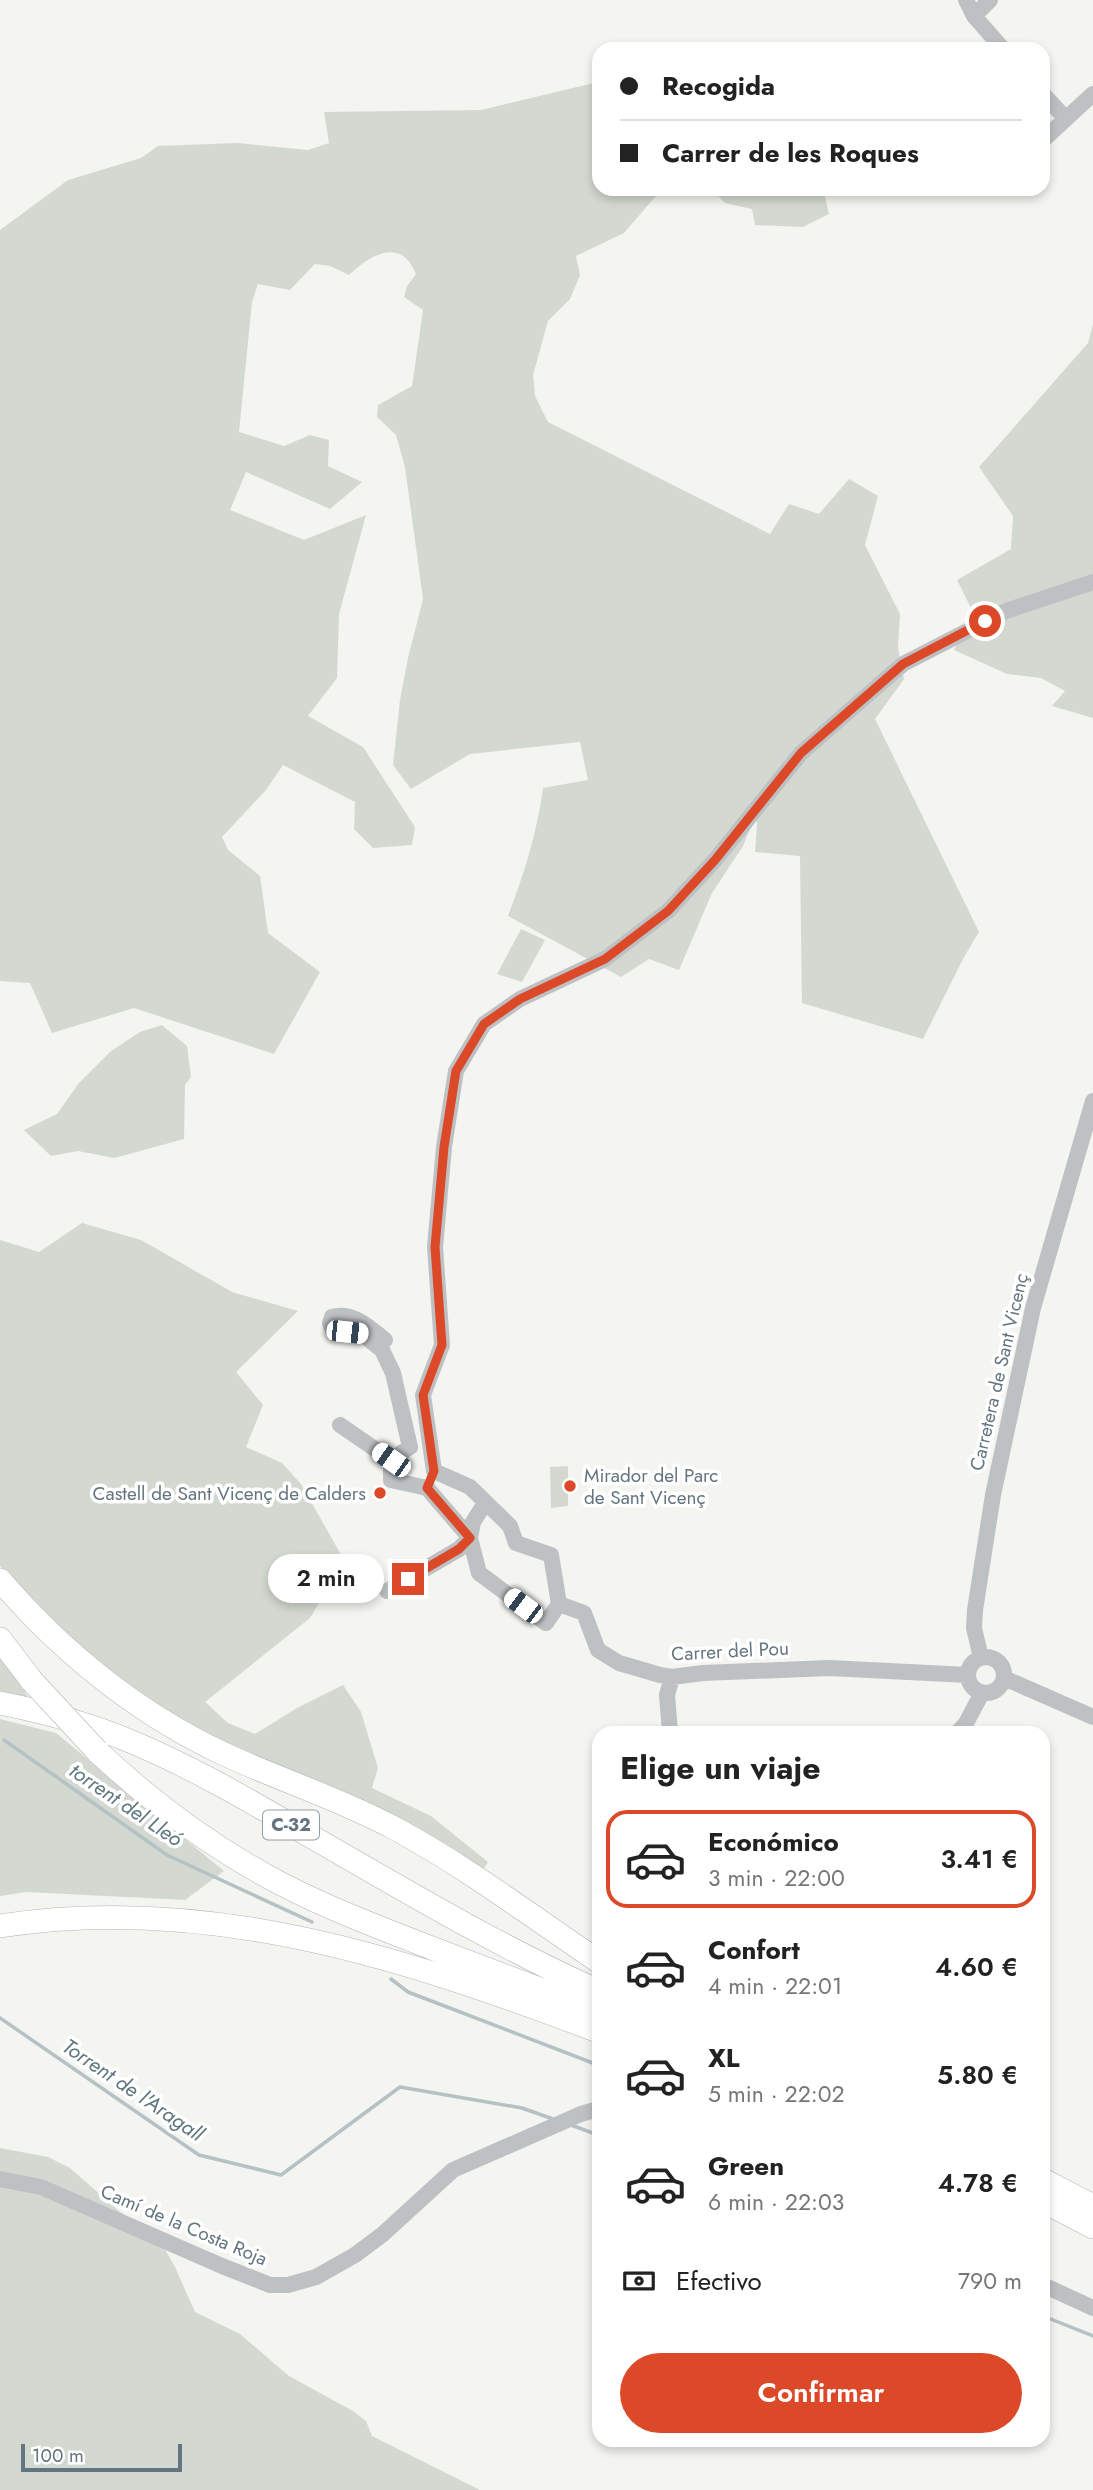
<!DOCTYPE html>
<html lang="es">
<meta charset="utf-8">
<style>
:root{--surface:#fff;--page:#f6f6f6;--text:#222;--muted:#767676;--line:#e0e0e0;--accent:#dc4928}
body{margin:0;font-family:Jost,sans-serif;background:var(--page);color:var(--text);height:100vh;display:flex;flex-direction:column;font-size:26px;white-space:nowrap}
*{box-sizing:border-box;margin:0}
p{font-size:23px;color:var(--muted)}
.icon{flex:none;width:38px;height:38px;fill:none;stroke:currentColor;stroke-width:2;stroke-linecap:round;stroke-linejoin:round}
.map{position:relative;flex:1;overflow:hidden}
.drawer{position:absolute;left:592px;top:1726px;width:458px;height:721px;display:flex;flex-direction:column;background:var(--surface);border-radius:21px;box-shadow:0 4px 10px #0003}
.drawer>*{flex:none}
.guide{position:absolute;left:592px;top:42px;width:458px;height:154px;border-radius:21px;box-shadow:0 4px 10px #0003;display:grid;align-content:center;height:154px;padding:0 28px;background:var(--surface)}
.scale{position:absolute;left:21px;bottom:18px;width:161px;box-sizing:border-box;padding-left:7px;border:4px solid #647580;border-top:0;font-size:19px;line-height:24px;white-space:nowrap;color:#647580;-webkit-text-stroke:5px #fff;paint-order:stroke}
.end{position:absolute;width:32px;height:32px;margin:-16px;border:9px solid #dc4928;background:#fff;box-shadow:0 0 0 4px #fff}
.from{border-radius:50%}
.bubble{position:absolute;height:49px;border-radius:24px;background:var(--surface);box-shadow:0 4px 10px #0003;font-size:23px;font-weight:600;line-height:49px;text-align:center}
.car{position:absolute;width:21px;height:42px;margin:-21px -10px;border-radius:9px;box-shadow:0 0 5px 2px #0007;background:linear-gradient(#fff 24%,#345 0 40%,#fff 0 76%,#345 0 86%,#fff 0)}
.guide b{display:flex;align-items:center;gap:24px;height:66px;font-size:26px}
.guide b+b{border-top:2px solid var(--line)}
.guide i{width:18px;height:18px;background:var(--text)}
ul{padding:0;list-style:none}
li{display:flex;align-items:center;gap:21px;height:98px;margin:0 14px 10px;padding:0 14px;border:4px solid transparent;border-radius:21px}
li div{flex:1}
li b{display:block;font-size:26px}
li em{font-style:normal;font-weight:600}
li.selected{border-color:var(--accent)}
li>.icon{width:63px;height:63px;stroke-width:1.5}
h2{padding:0 28px;font-size:32px;line-height:84px}
.pay{display:flex;align-items:center;gap:18px;height:77px;padding:0 28px;font-size:26px}
.pay p{margin-inline-start:auto}
.cta{display:flex;gap:14px;margin-top:auto;padding:14px 28px}
.cta a{flex:1;height:80px;border-radius:42px;background:var(--accent);color:#fff;font-size:28px;font-weight:600;line-height:80px;text-align:center}
.map>svg:first-child{display:block}
</style>
<div class="map">
<svg width="1093" height="2490" viewBox="0 0 1093 2490">
<rect width="100%" height="100%" fill="#f4f4f0"/>
<!-- green -->
<path fill="#d3d9d0" d="M 598,82 L 598,189 L 662,189 L 624,233 L 576,256 L 580,275 L 570,299 L 548,321 L 533,375 L 535,396 L 548,422 L 770,534 L 789,504 L 819,514 L 849,479 L 878,496 L 865,545 L 900,614 L 898,648 L 904,679 L 875,719 L 979,932 L 964,957 L 923,1039 L 802,1003 L 800,856 L 755,852 L 758,810 L 743,846 L 712,893 L 679,970 L 649,959 L 621,977 L 508,916 C 524,874 537,833 543,788 L 588,780 L 580,742 L 470,754 L 411,789 L 393,765 L 400,700 L 408,658 L 423,599 L 405,467 L 396,435 L 377,417 L 378,405 L 412,386 L 423,310 L 404,297 L 407,286 L 416,274 C 401,236 370,255 349,275 L 330,266 L 315,264 L 290,290 L 258,284 L 252,302 L 239,432 L 284,446 L 310,435 L 329,440 L 328,466 L 362,482 L 330,509 L 246,472 L 230,510 L 304,540 L 366,515 L 339,614 L 337,678 L 308,716 L 363,747 L 415,827 L 412,845 L 373,848 L 354,829 L 355,802 L 283,765 L 266,790 L 222,837 L 228,850 L 260,876 L 268,933 L 320,972 L 274,1054 L 134,1008 L 52,1033 L 30,983 L 0,981 L 0,230 L 68,180 L 141,158 L 158,146 L 237,143 L 308,150 L 329,143 L 324,112 L 481,110 Z
M 711,189 L 823,189 L 829,214 L 803,227 L 755,225 L 752,209 L 725,203 Z
M 1093,324 L 1093,718 L 1052,706 L 1065,691 L 1041,678 L 1007,674 L 954,650 L 973,612 L 957,580 L 1011,549 L 1013,516 L 979,467 L 1088,343 Z
M 521,929 L 545,940 L 522,982 L 497,974 Z
M 162,1025 L 187,1046 L 191,1077 L 185,1085 L 184,1139 L 114,1158 L 78,1151 L 51,1156 L 24,1130 L 57,1114 L 79,1083 L 111,1051 L 140,1032 Z
M 82,1223 L 141,1240 L 232,1292 L 298,1311 L 236,1372 L 263,1405 L 246,1447 L 282,1463 L 301,1484 L 344,1560 L 310,1618 L 205,1702 L 228,1723 L 255,1734 L 297,1708 L 343,1685 L 361,1712 L 378,1768 L 372,1788 L 431,1816 L 488,1862 L 482,1872 L 210,1739 L 100,1666 L 19,1590 L 0,1566 L 0,1240 L 39,1252 Z
M 568,1466 L 568,1506 L 551,1508 L 550,1467 Z
M 0,1653 L 28,1697 L 0,1694 Z
M 0,1719 L 56,1733 L 224,1871 L 185,1900 L 26,1892 L 0,1896 Z
M 0,2148 L 48,2157 L 70,2168 L 119,2211 L 159,2239 L 175,2267 L 195,2312 L 240,2334 L 289,2376 L 353,2411 L 366,2421 L 372,2436 L 480,2490 L 0,2490 Z"/>
<g fill="none" stroke-linecap="round" stroke-linejoin="round">
<!-- stream -->
<path stroke="#b4c1c5" stroke-width="3.5" d="M 4,1740 L 167,1855 L 312,1922
M 391,1979 L 408,1992 L 598,2065
M 0,2018 L 199,2155 L 281,2175 L 400,2087 L 522,2108 L 553,2119
M 571,2125 L 598,2135
M 1043,2316 L 1093,2336"/>
<!-- highway casing -->
<g stroke="#b0b4b7" stroke-width="24">
<path id="highway" d="M 0,1580 C 62,1652 137,1713 224,1754 C 280,1780 340,1799 394,1828 C 465,1866 531,1916 598,1961
M 0,1639 L 32,1681
M 0,1703 C 45,1712 90,1724 132,1742 C 197,1769 258,1806 319,1841 C 411,1894 502,1948 598,1991
M 97,1751 C 147,1798 202,1840 263,1874 C 318,1905 376,1926 434,1949 C 489,1970 544,1991 598,2011
M 0,1926 C 208,1893 407,1959 598,2031
M 1043,2180 L 1093,2206
M 1043,2201 L 1093,2227"/>
</g>
<!-- minor -->
<path stroke="#bdc1c4" stroke-width="16" d="M 966,0 L 974,16 L 1003,49
M 974,16 L 990,0
M 1043,94 L 1066,119
M 1043,140 L 1093,94
M 385,1340 C 370,1328 353,1311 332,1317 L 330,1323 L 333,1330 L 362,1334 L 382,1350 L 393,1373 L 410,1447 L 391,1460
M 340,1425 L 391,1460
M 391,1460 L 391,1480 L 427,1488
M 434,1471 L 423,1395 L 442,1345 L 435,1247 L 444,1147 L 456,1071 L 484,1024 L 520,999 L 605,959 L 668,911 L 715,860 L 801,753 L 903,664 L 1006,611 L 1093,582
M 434,1471 L 470,1487 L 510,1526 L 516,1543 L 551,1555 L 559,1604
M 427,1488 L 470,1538 L 479,1573 L 546,1623 L 559,1604
M 470,1538 L 473,1522 L 485,1503
M 387,1591 L 459,1549 L 470,1538
M 559,1604 L 584,1613 L 598,1650 L 619,1663 L 660,1675 L 672,1677 L 703,1673 L 829,1668 L 968,1675
M968 1675a18 18 0 1 1 36 0a18 18 0 1 1-36 0Z
M 981,1658 L 974,1628 L 975,1610 L 993,1495 L 1033,1308 L 1093,1101
M 1004,1678 L 1093,1717
M 670,1732 L 667,1695 L 672,1677
M 958,1732 L 966,1723 L 982,1693
M 0,2179 L 41,2187 L 222,2266 L 270,2285 L 288,2285 L 316,2277 L 355,2255 L 383,2234 L 453,2170 L 581,2114 L 598,2109
M 1043,2285 L 1093,2308"/>
<!-- highway -->
<use href="#highway" stroke="#fff" stroke-width="23"/>
<!-- highway-bridge casing -->
<g stroke="#b0b4b7" stroke-width="24" stroke-linecap="butt">
<path id="highway-bridge" d="M 32,1681 L 97,1751"/>
</g>
<!-- highway-bridge -->
<use href="#highway-bridge" stroke="#fff" stroke-width="23"/>
</g>
<g fill="none" stroke-linecap="round" stroke-linejoin="round">
<!-- route -->
<path stroke="#dc4928" stroke-width="9" d="M 408,1579 L 459,1549 L 470,1538 L 427,1488 L 434,1471 L 423,1395 L 442,1345 L 435,1247 L 444,1147 L 456,1071 L 484,1024 L 520,999 L 605,959 L 668,911 L 715,860 L 801,753 L 903,664 L 985,621"/>
</g>
<!-- markers -->
<g fill="#dc4928" stroke="#fff" stroke-width="2.5">
<circle cx="570" cy="1486" r="7"/>
<circle cx="380" cy="1493" r="7"/>
</g>
<g text-anchor="middle" dominant-baseline="central" stroke-width="7" stroke-linejoin="round" paint-order="stroke">
<!-- shield labels -->
<rect fill="#fff" stroke="#929ea6" stroke-width="2" x="263" y="1810.5" width="56" height="29" rx="5"/>
<g font-size="18" font-weight="bold" fill="#647580">
<text x="291" y="1825">C-32</text>
</g>
<!-- street labels -->
<g font-size="19" fill="#647580" stroke="#fff">
<text transform="translate(999 1372) rotate(-77)">Carretera de Sant Vicenç</text>
<text transform="translate(730 1651) rotate(-3)">Carrer del Pou</text>
<text transform="translate(184 2225) rotate(23)">Camí de la Costa Roja</text>
</g>
<!-- poi labels -->
<g font-size="19" fill="#647580" stroke="#fff" text-anchor="start">
<text x="584" y="1475">Mirador del Parc<tspan x="584" dy="22">de Sant Vicenç</tspan></text>
<text x="366" y="1493" text-anchor="end">Castell de Sant Vicenç de Calders</text>
</g>
<!-- water labels -->
<g font-size="21" font-style="italic" fill="#5f777e" stroke="#fff">
<text transform="translate(126 1805) rotate(34)">torrent del Lleó</text>
<text transform="translate(133 2090) rotate(34)">Torrent de l'Aragall</text>
</g>
</g>
</svg>
<div class="scale">100 m</div>
<i class="end from" style="left:985px;top:621px"></i>
<i class="end" style="left:408px;top:1579px"></i>
<div class="bubble" style="left:268px;top:1554px;width:116px">2 min</div>
<i class="car" style="left:347px;top:1332px;rotate:96deg"></i>
<i class="car" style="left:391px;top:1460px;rotate:305deg"></i>
<i class="car" style="left:523px;top:1606px;rotate:307deg"></i>
<div class="guide">
<b><i class="from"></i>Recogida</b>
<b><i></i>Carrer de les Roques</b>
</div>
<section class="drawer">
<h2>Elige un viaje</h2>
<ul>
<li class="selected"><svg class="icon" aria-label="car" viewBox="0 0 24 24"><path d="M5 17H2v-5l4-1 3-4h7l3 4 3 1v5h-3M9 17h6M6 11h13"/><circle cx="7" cy="17" r="2"/><circle cx="17" cy="17" r="2"/></svg><div><b>Económico</b><p>3 min · 22:00</p></div><em>3.41 €</em></li>
<li><svg class="icon" aria-label="car" viewBox="0 0 24 24"><path d="M5 17H2v-5l4-1 3-4h7l3 4 3 1v5h-3M9 17h6M6 11h13"/><circle cx="7" cy="17" r="2"/><circle cx="17" cy="17" r="2"/></svg><div><b>Confort</b><p>4 min · 22:01</p></div><em>4.60 €</em></li>
<li><svg class="icon" aria-label="car" viewBox="0 0 24 24"><path d="M5 17H2v-5l4-1 3-4h7l3 4 3 1v5h-3M9 17h6M6 11h13"/><circle cx="7" cy="17" r="2"/><circle cx="17" cy="17" r="2"/></svg><div><b>XL</b><p>5 min · 22:02</p></div><em>5.80 €</em></li>
<li><svg class="icon" aria-label="car" viewBox="0 0 24 24"><path d="M5 17H2v-5l4-1 3-4h7l3 4 3 1v5h-3M9 17h6M6 11h13"/><circle cx="7" cy="17" r="2"/><circle cx="17" cy="17" r="2"/></svg><div><b>Green</b><p>6 min · 22:03</p></div><em>4.78 €</em></li>
</ul>
<div class="pay"><svg class="icon" aria-label="cash" viewBox="0 0 24 24"><path d="M3 7h18v10H3z"/><circle cx="12" cy="12" r="2"/></svg>Efectivo<p>790 m</p></div>
<div class="cta"><a>Confirmar</a></div>
</section>
</div>
